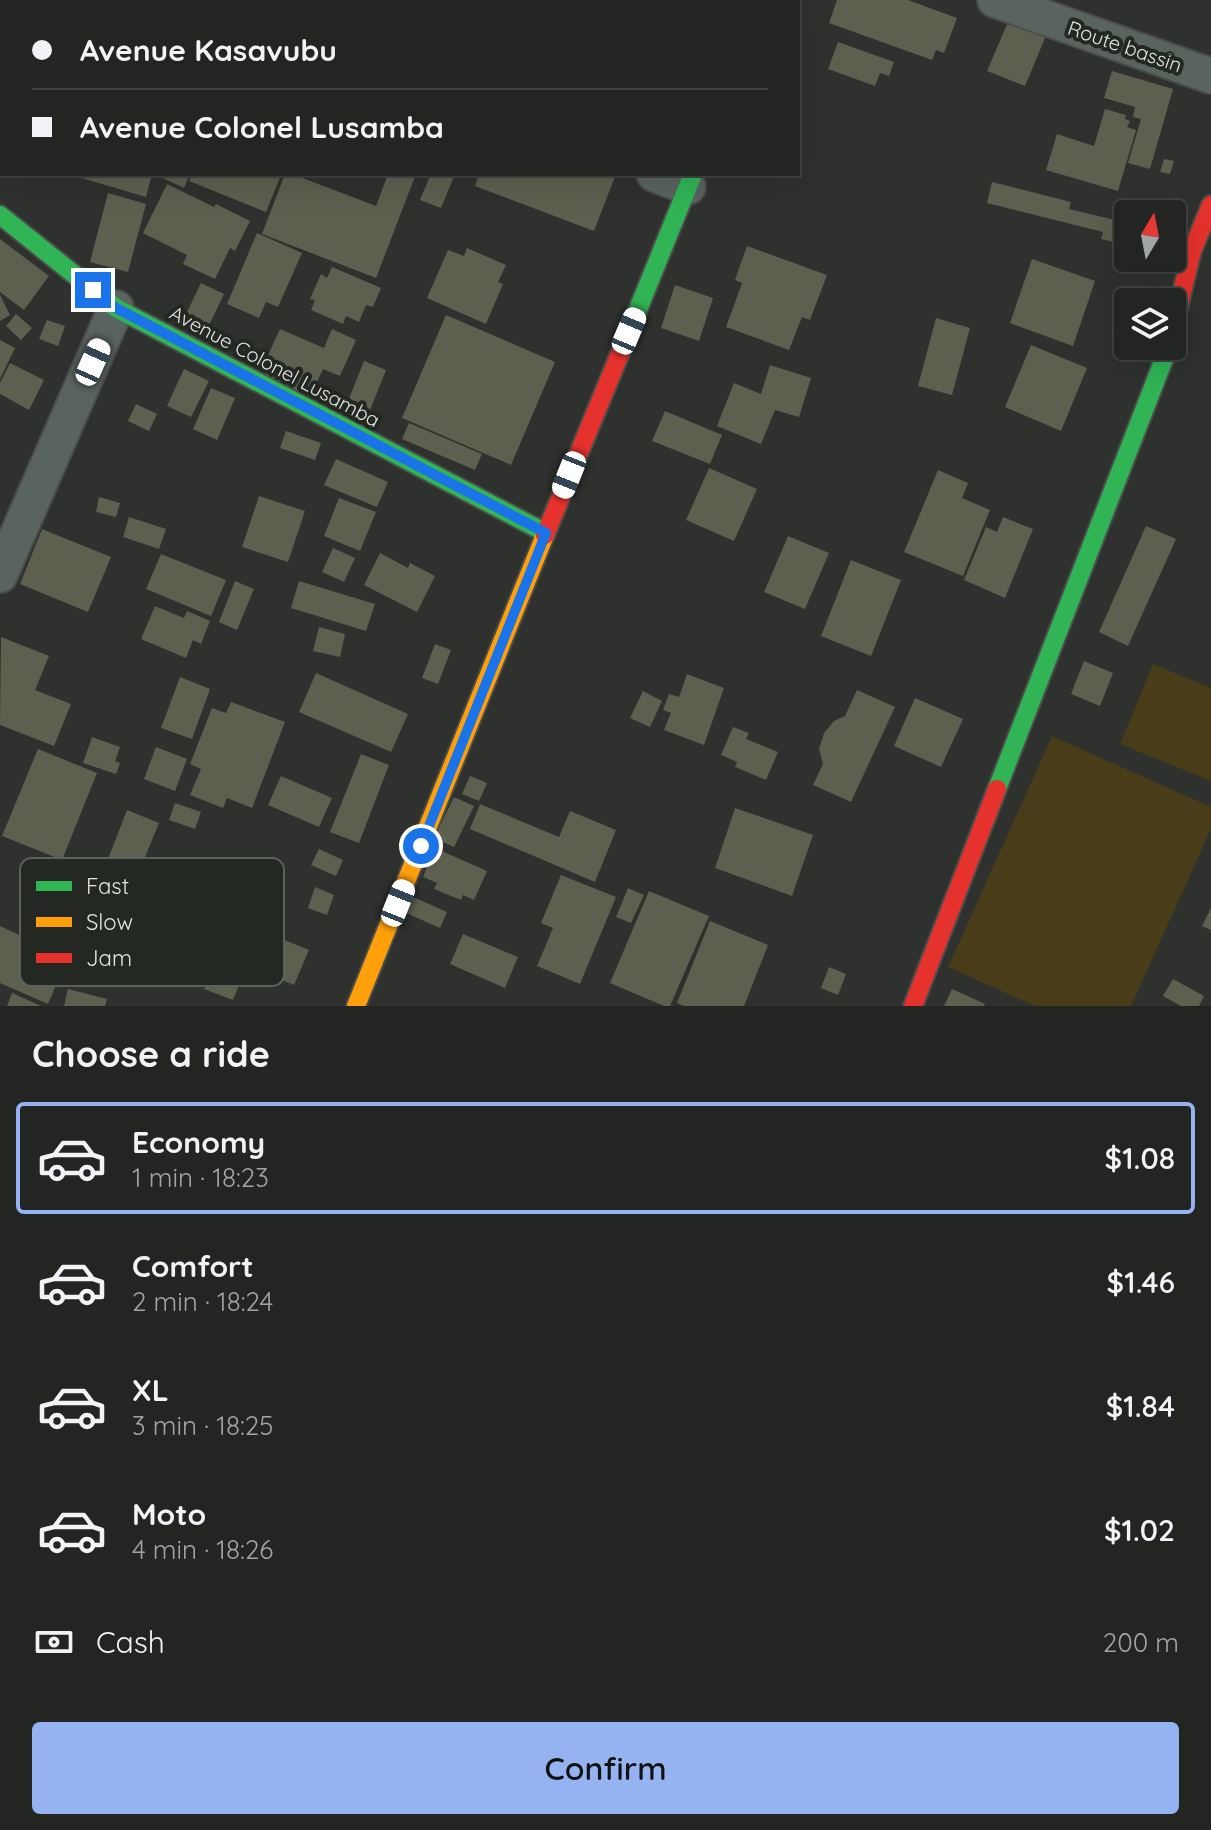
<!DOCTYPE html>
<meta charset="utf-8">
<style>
:root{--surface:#222522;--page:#2e312f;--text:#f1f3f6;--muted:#a2a5a5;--line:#3f4240;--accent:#95b2f1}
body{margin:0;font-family:Quicksand,sans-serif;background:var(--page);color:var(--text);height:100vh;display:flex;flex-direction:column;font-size:30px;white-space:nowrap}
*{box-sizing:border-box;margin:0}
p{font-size:26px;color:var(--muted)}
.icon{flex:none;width:44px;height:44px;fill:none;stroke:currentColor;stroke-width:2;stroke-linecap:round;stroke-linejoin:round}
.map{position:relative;height:1006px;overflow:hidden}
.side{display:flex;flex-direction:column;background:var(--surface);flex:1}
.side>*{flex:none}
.banner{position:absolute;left:0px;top:0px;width:800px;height:176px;box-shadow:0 8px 32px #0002,0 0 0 2px var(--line);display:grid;align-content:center;height:176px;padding:0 32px;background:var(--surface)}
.needle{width:52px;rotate:10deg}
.buttons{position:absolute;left:1114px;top:200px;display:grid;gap:16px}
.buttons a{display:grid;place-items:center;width:72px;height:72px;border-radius:8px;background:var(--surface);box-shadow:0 8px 32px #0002,0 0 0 2px var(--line);font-size:40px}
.end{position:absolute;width:36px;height:36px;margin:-18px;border:10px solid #1a73e8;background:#fff;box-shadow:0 0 0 4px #fff}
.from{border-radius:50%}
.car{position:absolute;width:24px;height:48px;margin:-24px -12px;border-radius:10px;box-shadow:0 0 6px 2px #0007;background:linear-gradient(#fff 24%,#345 0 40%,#fff 0 76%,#345 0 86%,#fff 0)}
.banner b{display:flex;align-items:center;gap:28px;height:76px;font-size:30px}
.banner b+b{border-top:2px solid var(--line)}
.banner i{width:20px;height:20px;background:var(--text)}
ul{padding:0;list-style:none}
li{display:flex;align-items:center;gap:24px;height:112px;margin:0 16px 12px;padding:0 16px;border:4px solid transparent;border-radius:8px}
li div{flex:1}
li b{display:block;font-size:30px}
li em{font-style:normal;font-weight:600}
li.selected{border-color:var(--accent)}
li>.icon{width:72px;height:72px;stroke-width:1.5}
h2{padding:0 32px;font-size:36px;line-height:96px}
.pay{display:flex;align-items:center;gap:20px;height:88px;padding:0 32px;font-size:30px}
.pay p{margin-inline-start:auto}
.primary-button{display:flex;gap:16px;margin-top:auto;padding:16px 32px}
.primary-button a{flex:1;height:92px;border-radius:8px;background:var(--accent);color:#111;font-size:32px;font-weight:600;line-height:92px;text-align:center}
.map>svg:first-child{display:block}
</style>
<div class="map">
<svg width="1211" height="1006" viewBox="0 0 1211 1006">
<rect width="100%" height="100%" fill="#2e312d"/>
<!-- green -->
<path fill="#483c19" d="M 1153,664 L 1211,688 L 1211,781 L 1120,744 Z
M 1052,736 L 1211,807 L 1211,829 L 1131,1006 L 1035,1006 L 948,967 Z"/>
<!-- building -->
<path fill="#5d604f" d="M 837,0 L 908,0 L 957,18 L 944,53 L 936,50 L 932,60 L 829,23 Z
M 1011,15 L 1048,31 L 1025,86 L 987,71 Z
M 838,42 L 894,62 L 889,76 L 880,73 L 875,86 L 828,69 Z
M 1112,71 L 1173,89 L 1150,169 L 1128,163 L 1141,119 L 1133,117 L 1135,107 L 1104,98 Z
M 1105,109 L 1126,115 L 1125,119 L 1130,121 L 1127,127 L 1136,130 L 1118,191 L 1046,170 L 1057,134 L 1094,146 Z
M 1164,159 L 1174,161 L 1170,174 L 1160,172 Z
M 68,174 L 152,174 L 146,197 Z
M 154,174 L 190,174 L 184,188 Z
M 192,174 L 278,174 L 281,175 L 266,212 L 189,181 Z
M 285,174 L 292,174 L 376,206 L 388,174 L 416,174 L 376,278 L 262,234 Z
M 431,174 L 455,174 L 441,208 L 420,200 Z
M 479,174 L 616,174 L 594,231 L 475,186 Z
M 992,182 L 1071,202 L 1069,209 L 1128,223 L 1126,245 L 1101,239 L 1103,232 L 987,203 Z
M 167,184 L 214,207 L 216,204 L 250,221 L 235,251 L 230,248 L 215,279 L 183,264 L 187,255 L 143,233 Z
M 108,193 L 146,204 L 128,272 L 90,262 Z
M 257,233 L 302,253 L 278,307 L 266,302 L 259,318 L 227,304 Z
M 0,239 L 49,276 L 24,310 L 0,292 Z
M 747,246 L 827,275 L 810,320 L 802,317 L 789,350 L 726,327 L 742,283 L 735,280 Z
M 467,248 L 506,265 L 498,282 L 503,284 L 486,324 L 427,298 L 448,250 L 464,256 Z
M 1032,259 L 1095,281 L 1073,346 L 1010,323 Z
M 332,267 L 381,288 L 373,307 L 366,305 L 359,322 L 346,316 L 343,324 L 311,310 L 315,300 L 310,299 L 321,274 L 327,278 Z
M 201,283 L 224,294 L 209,325 L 186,314 Z
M 675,285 L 713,298 L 699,341 L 661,328 Z
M 0,295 L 10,315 L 0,321 Z
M 16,314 L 32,328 L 21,340 L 6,326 Z
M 446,315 L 555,362 L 511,465 L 402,418 Z
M 936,318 L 970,328 L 952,395 L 918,386 Z
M 47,320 L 65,326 L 58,346 L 39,339 Z
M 280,329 L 324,348 L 332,329 L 356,340 L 340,376 L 323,369 L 310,397 L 259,375 Z
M 0,340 L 15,348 L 0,379 Z
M 1031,345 L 1087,368 L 1061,431 L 1005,407 Z
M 364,361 L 386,370 L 370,410 L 348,401 Z
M 10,363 L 44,380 L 29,410 L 0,394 L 0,383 Z
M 770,365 L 811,378 L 799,417 L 775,410 L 761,444 L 717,426 L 734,383 L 761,394 Z
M 184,369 L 209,381 L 191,417 L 167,406 Z
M 211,388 L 235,398 L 217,440 L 193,429 Z
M 136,404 L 157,414 L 149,431 L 128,421 Z
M 665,411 L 722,435 L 710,464 L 652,441 Z
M 409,423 L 482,454 L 475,470 L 402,439 Z
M 286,431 L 321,443 L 315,460 L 280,448 Z
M 336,459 L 388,482 L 377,507 L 324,485 Z
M 709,468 L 757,489 L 734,541 L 686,520 Z
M 938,470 L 968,483 L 962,498 L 990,510 L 963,576 L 904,552 Z
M 259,496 L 305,511 L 288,562 L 242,547 Z
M 99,497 L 120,503 L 116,517 L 96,512 Z
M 339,498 L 376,512 L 360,551 L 324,536 Z
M 129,517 L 166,529 L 159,549 L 123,537 Z
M 1003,517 L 1033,529 L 1005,598 L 964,580 L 986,527 L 997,532 Z
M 1146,526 L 1176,539 L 1128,646 L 1099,632 Z
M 42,529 L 111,557 L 88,612 L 20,584 Z
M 788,536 L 829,553 L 805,609 L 764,592 Z
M 333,548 L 355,558 L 344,582 L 322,572 Z
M 380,553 L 408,568 L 410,563 L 435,576 L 417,612 L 364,585 Z
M 161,554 L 226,580 L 211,616 L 146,589 Z
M 851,560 L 901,580 L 871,656 L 821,636 Z
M 235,581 L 254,589 L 237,630 L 219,622 Z
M 299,581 L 375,604 L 366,631 L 291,608 Z
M 155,606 L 184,618 L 187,611 L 210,621 L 201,644 L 193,640 L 186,658 L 141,639 Z
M 319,627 L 345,634 L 340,657 L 313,651 Z
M 1,637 L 49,656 L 35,690 L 71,704 L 54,746 L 0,725 Z
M 435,644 L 451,650 L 438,684 L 422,678 Z
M 1084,661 L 1113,673 L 1100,706 L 1071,694 Z
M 316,673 L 408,714 L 391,752 L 299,712 Z
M 687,674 L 724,688 L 704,745 L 664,730 L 671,713 L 663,710 L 669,694 L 679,697 Z
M 180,677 L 210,689 L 192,739 L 161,728 Z
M 857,690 L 895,707 L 851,802 L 813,785 L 823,764 L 819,749 L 824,733 L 834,721 L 845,716 Z
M 643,691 L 662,701 L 650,727 L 630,718 Z
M 915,698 L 963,719 L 941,767 L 894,746 Z
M 231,702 L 285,722 L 252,808 L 227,798 L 223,808 L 190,795 L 201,769 L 190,764 L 212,708 L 226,713 Z
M 733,727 L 749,733 L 746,739 L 778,752 L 766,780 L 735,767 L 737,762 L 721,755 Z
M 92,737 L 120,747 L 115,761 L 120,763 L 116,774 L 83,763 Z
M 156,747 L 187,759 L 175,791 L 144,779 Z
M 38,749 L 97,773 L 62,860 L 2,836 Z
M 361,754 L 389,765 L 359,843 L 330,832 Z
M 281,776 L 332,798 L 319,827 L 268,805 Z
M 470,776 L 487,783 L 479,801 L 462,794 Z
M 454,797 L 474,806 L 454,847 L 434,838 Z
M 175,803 L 201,812 L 195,829 L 169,820 Z
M 480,804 L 559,837 L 570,811 L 616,830 L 595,882 L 470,829 Z
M 735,808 L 813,835 L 792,896 L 715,868 Z
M 127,810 L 159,823 L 130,894 L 99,882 Z
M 435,848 L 487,871 L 474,900 L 463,895 L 461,900 L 434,889 L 437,883 L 423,877 Z
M 319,849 L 343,860 L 336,876 L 311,865 Z
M 561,875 L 616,897 L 580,984 L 537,966 L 553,928 L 541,923 Z
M 315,887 L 334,895 L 327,915 L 308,908 Z
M 628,888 L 644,895 L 631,923 L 616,917 Z
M 649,891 L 709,916 L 670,1006 L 664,1006 L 610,983 Z
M 411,896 L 447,912 L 440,928 L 404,912 Z
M 1211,908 L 1211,930 L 1202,926 Z
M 710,921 L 768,945 L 744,1006 L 684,1006 L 677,1003 Z
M 30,922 L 75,941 L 48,1004 L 0,983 L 0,926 L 24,937 Z
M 463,934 L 518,957 L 505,988 L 450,964 Z
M 282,939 L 309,950 L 294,985 L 267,974 Z
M 214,963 L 243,975 L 233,1000 L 204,989 Z
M 829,967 L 846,974 L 838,995 L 821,988 Z
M 1173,979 L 1204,996 L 1199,1006 L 1181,1006 L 1163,996 Z
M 68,989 L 107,999 L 105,1006 L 64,1006 Z
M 952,989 L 985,1004 L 984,1006 L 944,1006 Z
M 12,993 L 41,1006 L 7,1006 Z"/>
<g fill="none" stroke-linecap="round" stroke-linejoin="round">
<!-- street casing -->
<g stroke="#4b4d4b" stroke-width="38">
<path id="street" d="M 995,0 L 1211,76
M 759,2 L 759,0
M 654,174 L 688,187
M 0,575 L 116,308"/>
</g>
<!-- fast casing -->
<g stroke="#4b4d4b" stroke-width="22">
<path id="fast" d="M 0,215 L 116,308 L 546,533
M 624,344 L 693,174
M 997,789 L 1169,346"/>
</g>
<!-- slow casing -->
<g stroke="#4b4d4b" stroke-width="22">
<path id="slow" d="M 356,1006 L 545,535"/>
</g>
<!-- jam casing -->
<g stroke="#4b4d4b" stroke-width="22">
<path id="jam" d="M 1172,333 L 1192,251 L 1211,205
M 545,535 L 624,344
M 913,1006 L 997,789"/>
</g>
<!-- street -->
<use href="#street" stroke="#59645f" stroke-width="34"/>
<!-- fast -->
<use href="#fast" stroke="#30b455" stroke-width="18"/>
<!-- slow -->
<use href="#slow" stroke="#ff9f0a" stroke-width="18"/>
<!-- jam -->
<use href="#jam" stroke="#e5322d" stroke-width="18"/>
</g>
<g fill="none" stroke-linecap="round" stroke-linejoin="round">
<!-- route -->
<path stroke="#1a73e8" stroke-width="10" d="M 93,290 L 116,308 L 546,533 L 421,846"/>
</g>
<g text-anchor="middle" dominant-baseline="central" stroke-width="8" stroke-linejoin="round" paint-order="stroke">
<!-- street labels -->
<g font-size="20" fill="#e2e5e1" stroke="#232822">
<text transform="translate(1125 46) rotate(19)">Route bassin</text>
<text transform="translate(275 366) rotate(28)">Avenue Colonel Lusamba</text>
</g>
</g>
<!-- legend -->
<rect x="20" y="858" width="264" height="128" rx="12" fill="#232822" stroke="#5c615b" stroke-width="2"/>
<rect x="36" y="881" width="36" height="10" fill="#30b455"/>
<rect x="36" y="917" width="36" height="10" fill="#ff9f0a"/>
<rect x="36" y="953" width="36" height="10" fill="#e5322d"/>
<g font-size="22" fill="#e2e5e1">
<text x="86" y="894">Fast</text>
<text x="86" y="930">Slow</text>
<text x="86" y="966">Jam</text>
</g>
</svg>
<div class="buttons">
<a><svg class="needle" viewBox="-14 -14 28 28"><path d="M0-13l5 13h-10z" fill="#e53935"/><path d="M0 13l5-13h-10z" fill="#a2a5a5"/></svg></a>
<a><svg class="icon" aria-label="layers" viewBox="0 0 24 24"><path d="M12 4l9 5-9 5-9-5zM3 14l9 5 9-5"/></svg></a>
</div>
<i class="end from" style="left:421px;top:846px"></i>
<i class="end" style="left:93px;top:290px"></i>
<i class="car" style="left:629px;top:331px;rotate:23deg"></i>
<i class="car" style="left:93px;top:362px;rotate:24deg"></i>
<i class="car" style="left:569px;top:475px;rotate:202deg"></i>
<i class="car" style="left:398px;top:903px;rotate:22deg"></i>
<div class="banner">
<b><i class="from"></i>Avenue Kasavubu</b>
<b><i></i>Avenue Colonel Lusamba</b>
</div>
</div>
<section class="side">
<h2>Choose a ride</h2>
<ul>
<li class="selected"><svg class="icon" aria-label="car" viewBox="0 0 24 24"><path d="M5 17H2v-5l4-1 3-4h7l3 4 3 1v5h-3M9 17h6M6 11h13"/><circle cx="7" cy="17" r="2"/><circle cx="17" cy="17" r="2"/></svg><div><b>Economy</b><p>1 min · 18:23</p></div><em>$1.08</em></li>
<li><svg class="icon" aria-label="car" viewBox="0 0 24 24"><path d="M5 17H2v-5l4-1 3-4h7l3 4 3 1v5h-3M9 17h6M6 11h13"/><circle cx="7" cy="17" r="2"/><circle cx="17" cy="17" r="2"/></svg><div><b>Comfort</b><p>2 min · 18:24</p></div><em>$1.46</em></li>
<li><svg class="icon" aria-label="car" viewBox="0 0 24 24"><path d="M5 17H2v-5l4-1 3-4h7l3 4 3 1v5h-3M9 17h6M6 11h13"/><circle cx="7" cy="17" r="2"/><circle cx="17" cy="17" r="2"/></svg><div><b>XL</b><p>3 min · 18:25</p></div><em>$1.84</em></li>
<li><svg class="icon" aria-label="car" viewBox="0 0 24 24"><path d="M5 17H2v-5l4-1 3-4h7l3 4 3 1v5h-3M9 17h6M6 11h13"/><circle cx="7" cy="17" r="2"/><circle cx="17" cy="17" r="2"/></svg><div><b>Moto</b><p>4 min · 18:26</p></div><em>$1.02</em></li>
</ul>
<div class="pay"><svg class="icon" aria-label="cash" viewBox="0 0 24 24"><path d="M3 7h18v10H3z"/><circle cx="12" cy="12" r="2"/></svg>Cash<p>200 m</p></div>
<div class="primary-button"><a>Confirm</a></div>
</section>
